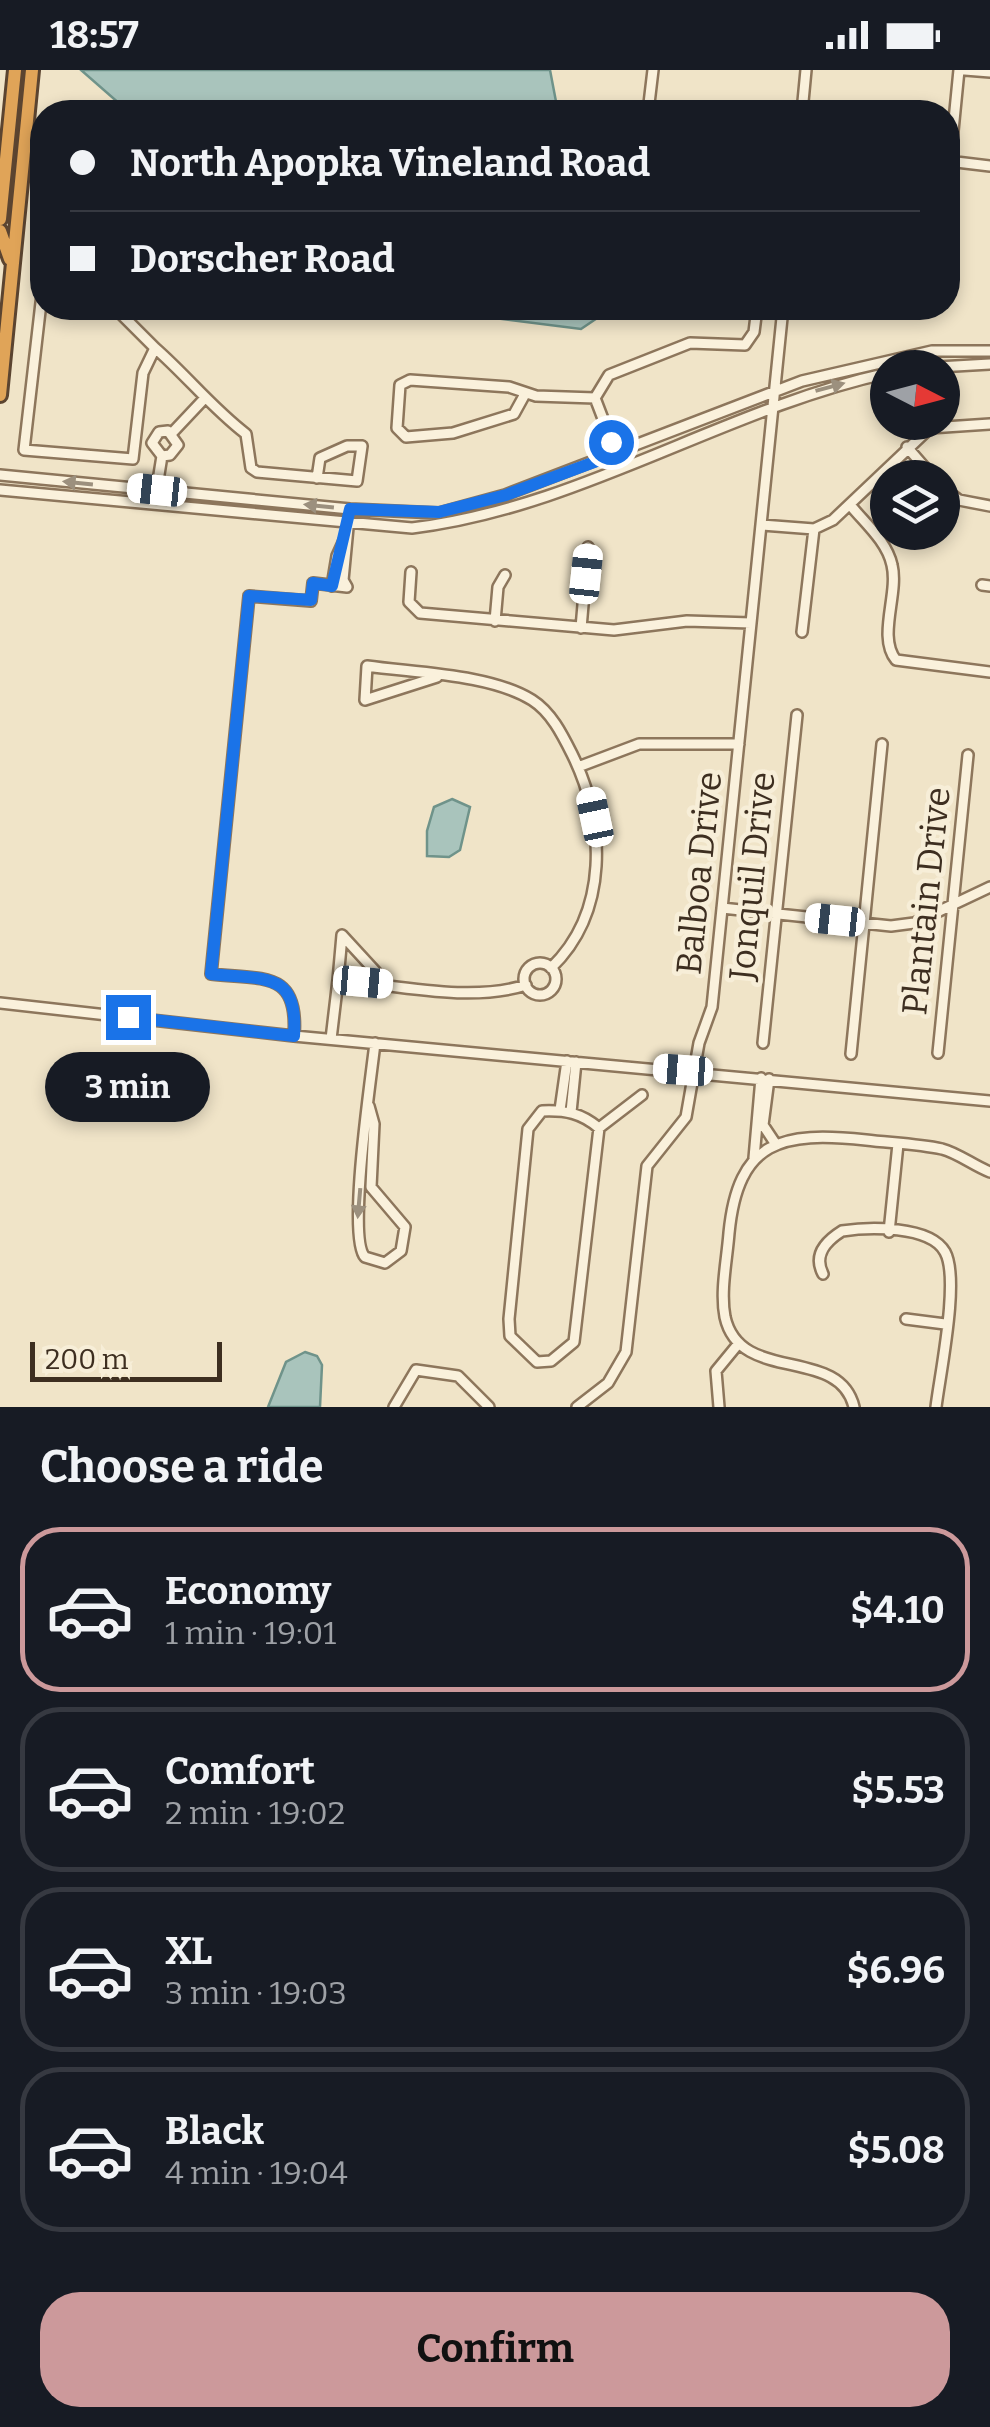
<!DOCTYPE html>
<meta charset="utf-8">
<style>
:root{--surface:#171b24;--page:#242831;--text:#f1f3f6;--muted:#9ea1a6;--line:#363941;--accent:#cc999b}
body{margin:0;font-family:Bitter,serif;background:var(--page);color:var(--text);height:100vh;display:flex;flex-direction:column;font-size:38px;white-space:nowrap}
*{box-sizing:border-box;margin:0}
p{font-size:32px;color:var(--muted)}
.icon{flex:none;width:55px;height:55px;fill:none;stroke:currentColor;stroke-width:2;stroke-linecap:round;stroke-linejoin:round}
.map{position:relative;height:1337px;overflow:hidden}
.sheet{display:flex;flex-direction:column;background:var(--surface);flex:1}
.sheet>*{flex:none}
.banner{position:absolute;left:30px;top:30px;width:930px;height:220px;border-radius:40px;box-shadow:0 5px 15px #0003;display:grid;align-content:center;height:220px;padding:0 40px;background:var(--surface)}
.needle{width:65px;rotate:96deg}
.fabs{position:absolute;left:870px;top:280px;display:grid;gap:20px}
.fabs a{display:grid;place-items:center;width:90px;height:90px;border-radius:50%;background:var(--surface);box-shadow:0 5px 15px #0003;font-size:50px}
.scale{position:absolute;left:30px;bottom:25px;width:192px;box-sizing:border-box;padding-left:10px;border:5px solid #3d2e20;border-top:0;font-size:28px;line-height:35px;white-space:nowrap;color:#3d2e20;-webkit-text-stroke:8px #f7eed8;paint-order:stroke}
.end{position:absolute;width:45px;height:45px;margin:-22px;border:12px solid #1a73e8;background:#fff;box-shadow:0 0 0 5px #fff}
.from{border-radius:50%}
.bubble{position:absolute;height:70px;border-radius:35px;background:var(--surface);box-shadow:0 5px 15px #0003;font-size:32px;font-weight:700;line-height:70px;text-align:center}
.car{position:absolute;width:30px;height:60px;margin:-30px -15px;border-radius:12px;box-shadow:0 0 8px 2px #0007;background:linear-gradient(#fff 24%,#345 0 40%,#fff 0 76%,#345 0 86%,#fff 0)}
.banner b{display:flex;align-items:center;gap:35px;height:95px;font-size:38px}
.banner b+b{border-top:2px solid var(--line)}
.banner i{width:25px;height:25px;background:var(--text)}
ul{padding:0;list-style:none}
li{display:flex;align-items:center;gap:30px;height:165px;margin:0 20px 15px;padding:0 20px;border:5px solid var(--line);border-radius:40px}
li div{flex:1}
li b{display:block;font-size:38px}
li em{font-style:normal;font-weight:700}
li.current{border-color:var(--accent)}
li>.icon{width:90px;height:90px;stroke-width:1.5}
h2{padding:0 40px;font-size:45px;line-height:120px}
.primary-button{display:flex;gap:20px;margin-top:auto;padding:20px 40px}
.primary-button a{flex:1;height:115px;border-radius:40px;background:var(--accent);color:#111;font-size:40px;font-weight:700;line-height:115px;text-align:center}
.status{display:flex;justify-content:space-between;align-items:center;height:70px;padding:0 50px;background:var(--surface);direction:ltr}
.status svg{height:28px;fill:currentColor}
.map>svg:first-child{display:block}
</style>
<div class="status"><b>18:57</b><svg viewBox="0 0 49 12"><path d="M0 12V9h3v3zM5 12V6h3v6zM10 12V3h3v9zM15 12V0h3v12zM26 1h20v11H26zM47 4h2v5h-2z"/></svg></div>
<div class="map">
<svg width="990" height="1337" viewBox="0 0 990 1337">
<rect width="100%" height="100%" fill="#f0e4c8"/>
<!-- water -->
<path fill="#a9c4bc" stroke="#6f938a" stroke-width="2.5" d="M 81,0 L 550,0 L 558,42 L 129,42 Z
M 474,238 L 612,238 L 581,259 L 487,247 Z
M 452,729 L 470,737 L 460,780 L 449,787 L 427,786 L 427,761 L 434,737 Z
M 305,1282 L 317,1286 L 322,1295 L 320,1337 L 268,1337 L 286,1292 Z"/>
<g fill="none" stroke-linecap="round" stroke-linejoin="round">
<!-- minor casing -->
<g stroke="#8d765c" stroke-width="14">
<path id="minor" d="M 965,0 L 990,2
M 648,42 L 653,0
M 802,42 L 806,0
M 948,91 L 990,96
M 950,91 L 959,0
M 42,224 L 24,380 L 133,389 L 143,303 L 155,278 L 115,238
M 155,278 C 187,306 212,338 246,364 L 251,398 L 257,402 L 357,411 L 362,376 L 347,376 L 320,388 L 317,408
M 921,298 L 990,294
M 525,324 L 514,344 L 453,363 L 406,367 L 397,358 L 400,315 L 410,310 L 509,317 L 536,326 L 595,328
M 172,363 L 204,329
M 907,377 L 934,408
M 618,388 L 595,328 L 609,305 L 690,273 L 745,275 L 754,262 L 757,238
M 0,405 L 350,439 L 439,443 L 505,425 L 802,311 L 932,281 L 990,281
M 942,417 L 959,430 L 990,436
M 0,420 L 412,458 C 579,438 724,339 888,303
M 156,423 L 162,386 L 152,373 L 159,362 L 168,361 L 178,375 L 170,385 L 162,386
M 851,436 C 866,454 887,472 892,495 C 899,524 877,567 896,590 L 990,602
M 761,455 L 814,459 L 833,450 L 930,358 L 990,354
M 411,502 L 409,532 L 420,543 L 614,560 L 687,551 L 751,553
M 982,515 L 990,516
M 332,516 L 337,486 L 347,464
M 495,551 L 498,517 L 505,505
M 581,558 L 588,477
M 802,562 L 814,459
M 437,607 L 365,630 L 367,596 C 416,603 490,604 532,630 C 551,642 562,664 572,684 C 606,753 609,842 551,898
M 578,697 L 639,674 L 739,674
M 722,838 L 891,856 L 914,853 L 990,817
M524 909a16 16 0 1 1 32 0a16 16 0 1 1-32 0Z
M 387,914 L 342,865 L 338,910 C 397,915 470,933 526,915
M 0,933 L 294,966 L 990,1031
M 294,966 C 299,900 263,910 211,904 L 249,526 L 311,531 L 313,513 L 347,517 L 343,510 L 349,447
M 331,969 L 338,910
M 763,973 L 797,645
M 938,983 L 968,685
M 851,984 L 882,674
M 769,1009 L 763,1055 L 775,1073
M 369,1036 L 374,1054 L 371,1117 L 405,1157 L 401,1181 L 385,1193 L 365,1187 C 347,1168 371,1009 375,973
M 560,1040 L 567,991
M 571,1042 L 576,992
M 599,1058 C 581,1043 566,1040 542,1041 L 528,1059 L 509,1249 L 510,1266 L 537,1292 L 551,1291 L 574,1272 L 599,1058 L 642,1025
M 754,1088 L 761,1008
M 889,1162 L 898,1074
M 823,1204 C 813,1185 826,1171 842,1161 C 868,1157 930,1155 945,1182 C 960,1209 940,1304 936,1337
M 906,1249 L 945,1254
M 394,1337 L 416,1300 L 458,1306 L 489,1337
M 577,1337 L 608,1313 L 626,1282 L 647,1096 L 686,1047 L 699,973 L 712,937 L 783,238
M 719,1337 L 716,1301 L 739,1273
M 854,1337 C 839,1275 740,1315 725,1247 C 720,1221 727,1190 729,1163 C 738,1070 782,1061 866,1070 C 891,1073 918,1074 942,1079 C 958,1083 974,1096 990,1102"/>
</g>
<!-- highway casing -->
<g stroke="#5b4430" stroke-width="18">
<path id="highway" d="M 0,149 L 15,0
M 0,161 L 10,189
M 0,325 L 32,0"/>
</g>
<!-- minor -->
<use href="#minor" stroke="#faf1dc" stroke-width="9"/>
<!-- highway -->
<use href="#highway" stroke="#e0a458" stroke-width="12"/>
</g>
<!-- one-way arrows -->
<defs><path id="oneway-solid" d="M-6-.8H1V-3.2L6.5 0L1 3.2V.8H-6Z" transform="scale(2.5)"/></defs>
<g fill="#9c907e">
<use href="#oneway-solid" transform="translate(830 317) rotate(-15)"/>
<use href="#oneway-solid" transform="translate(78 413) rotate(-174)"/>
<use href="#oneway-solid" transform="translate(319 436) rotate(-174)"/>
<use href="#oneway-solid" transform="translate(359 1133) rotate(95)"/>
</g>
<g fill="none" stroke-linecap="round" stroke-linejoin="round">
<!-- route -->
<path stroke="#1a73e8" stroke-width="12" d="M 128,947 L 294,966 C 299,900 263,910 211,904 L 249,526 L 311,530 L 313,513 L 332,516 L 350,439 L 439,442 L 506,425 L 616,384 L 611,372"/>
</g>
<g text-anchor="middle" dominant-baseline="central" stroke-width="9" stroke-linejoin="round" paint-order="stroke">
<!-- street labels -->
<g font-size="35" fill="#3d2e20" stroke="#f7eed8">
<text transform="translate(699 803) rotate(-84)">Balboa Drive</text>
<text transform="translate(752 806) rotate(-84)">Jonquil Drive</text>
<text transform="translate(926 831) rotate(-84)">Plantain Drive</text>
</g>
</g>
</svg>
<div class="fabs">
<a><svg class="needle" viewBox="-14 -14 28 28"><path d="M0-13l5 13h-10z" fill="#e53935"/><path d="M0 13l5-13h-10z" fill="#9ea1a6"/></svg></a>
<a><svg class="icon" aria-label="layers" viewBox="0 0 24 24"><path d="M12 4l9 5-9 5-9-5zM3 14l9 5 9-5"/></svg></a>
</div>
<div class="scale">200 m</div>
<i class="end from" style="left:611px;top:372px"></i>
<i class="end" style="left:128px;top:947px"></i>
<div class="bubble" style="left:45px;top:982px;width:165px">3 min</div>
<i class="car" style="left:157px;top:420px;rotate:276deg"></i>
<i class="car" style="left:586px;top:504px;rotate:6deg"></i>
<i class="car" style="left:595px;top:747px;rotate:348deg"></i>
<i class="car" style="left:835px;top:850px;rotate:276deg"></i>
<i class="car" style="left:363px;top:912px;rotate:95deg"></i>
<i class="car" style="left:683px;top:1000px;rotate:274deg"></i>
<div class="banner">
<b><i class="from"></i>North Apopka Vineland Road</b>
<b><i></i>Dorscher Road</b>
</div>
</div>
<section class="sheet">
<h2>Choose a ride</h2>
<ul>
<li class="current"><svg class="icon" aria-label="car" viewBox="0 0 24 24"><path d="M5 17H2v-5l4-1 3-4h7l3 4 3 1v5h-3M9 17h6M6 11h13"/><circle cx="7" cy="17" r="2"/><circle cx="17" cy="17" r="2"/></svg><div><b>Economy</b><p>1 min · 19:01</p></div><em>$4.10</em></li>
<li><svg class="icon" aria-label="car" viewBox="0 0 24 24"><path d="M5 17H2v-5l4-1 3-4h7l3 4 3 1v5h-3M9 17h6M6 11h13"/><circle cx="7" cy="17" r="2"/><circle cx="17" cy="17" r="2"/></svg><div><b>Comfort</b><p>2 min · 19:02</p></div><em>$5.53</em></li>
<li><svg class="icon" aria-label="car" viewBox="0 0 24 24"><path d="M5 17H2v-5l4-1 3-4h7l3 4 3 1v5h-3M9 17h6M6 11h13"/><circle cx="7" cy="17" r="2"/><circle cx="17" cy="17" r="2"/></svg><div><b>XL</b><p>3 min · 19:03</p></div><em>$6.96</em></li>
<li><svg class="icon" aria-label="car" viewBox="0 0 24 24"><path d="M5 17H2v-5l4-1 3-4h7l3 4 3 1v5h-3M9 17h6M6 11h13"/><circle cx="7" cy="17" r="2"/><circle cx="17" cy="17" r="2"/></svg><div><b>Black</b><p>4 min · 19:04</p></div><em>$5.08</em></li>
</ul>
<div class="primary-button"><a>Confirm</a></div>
</section>
